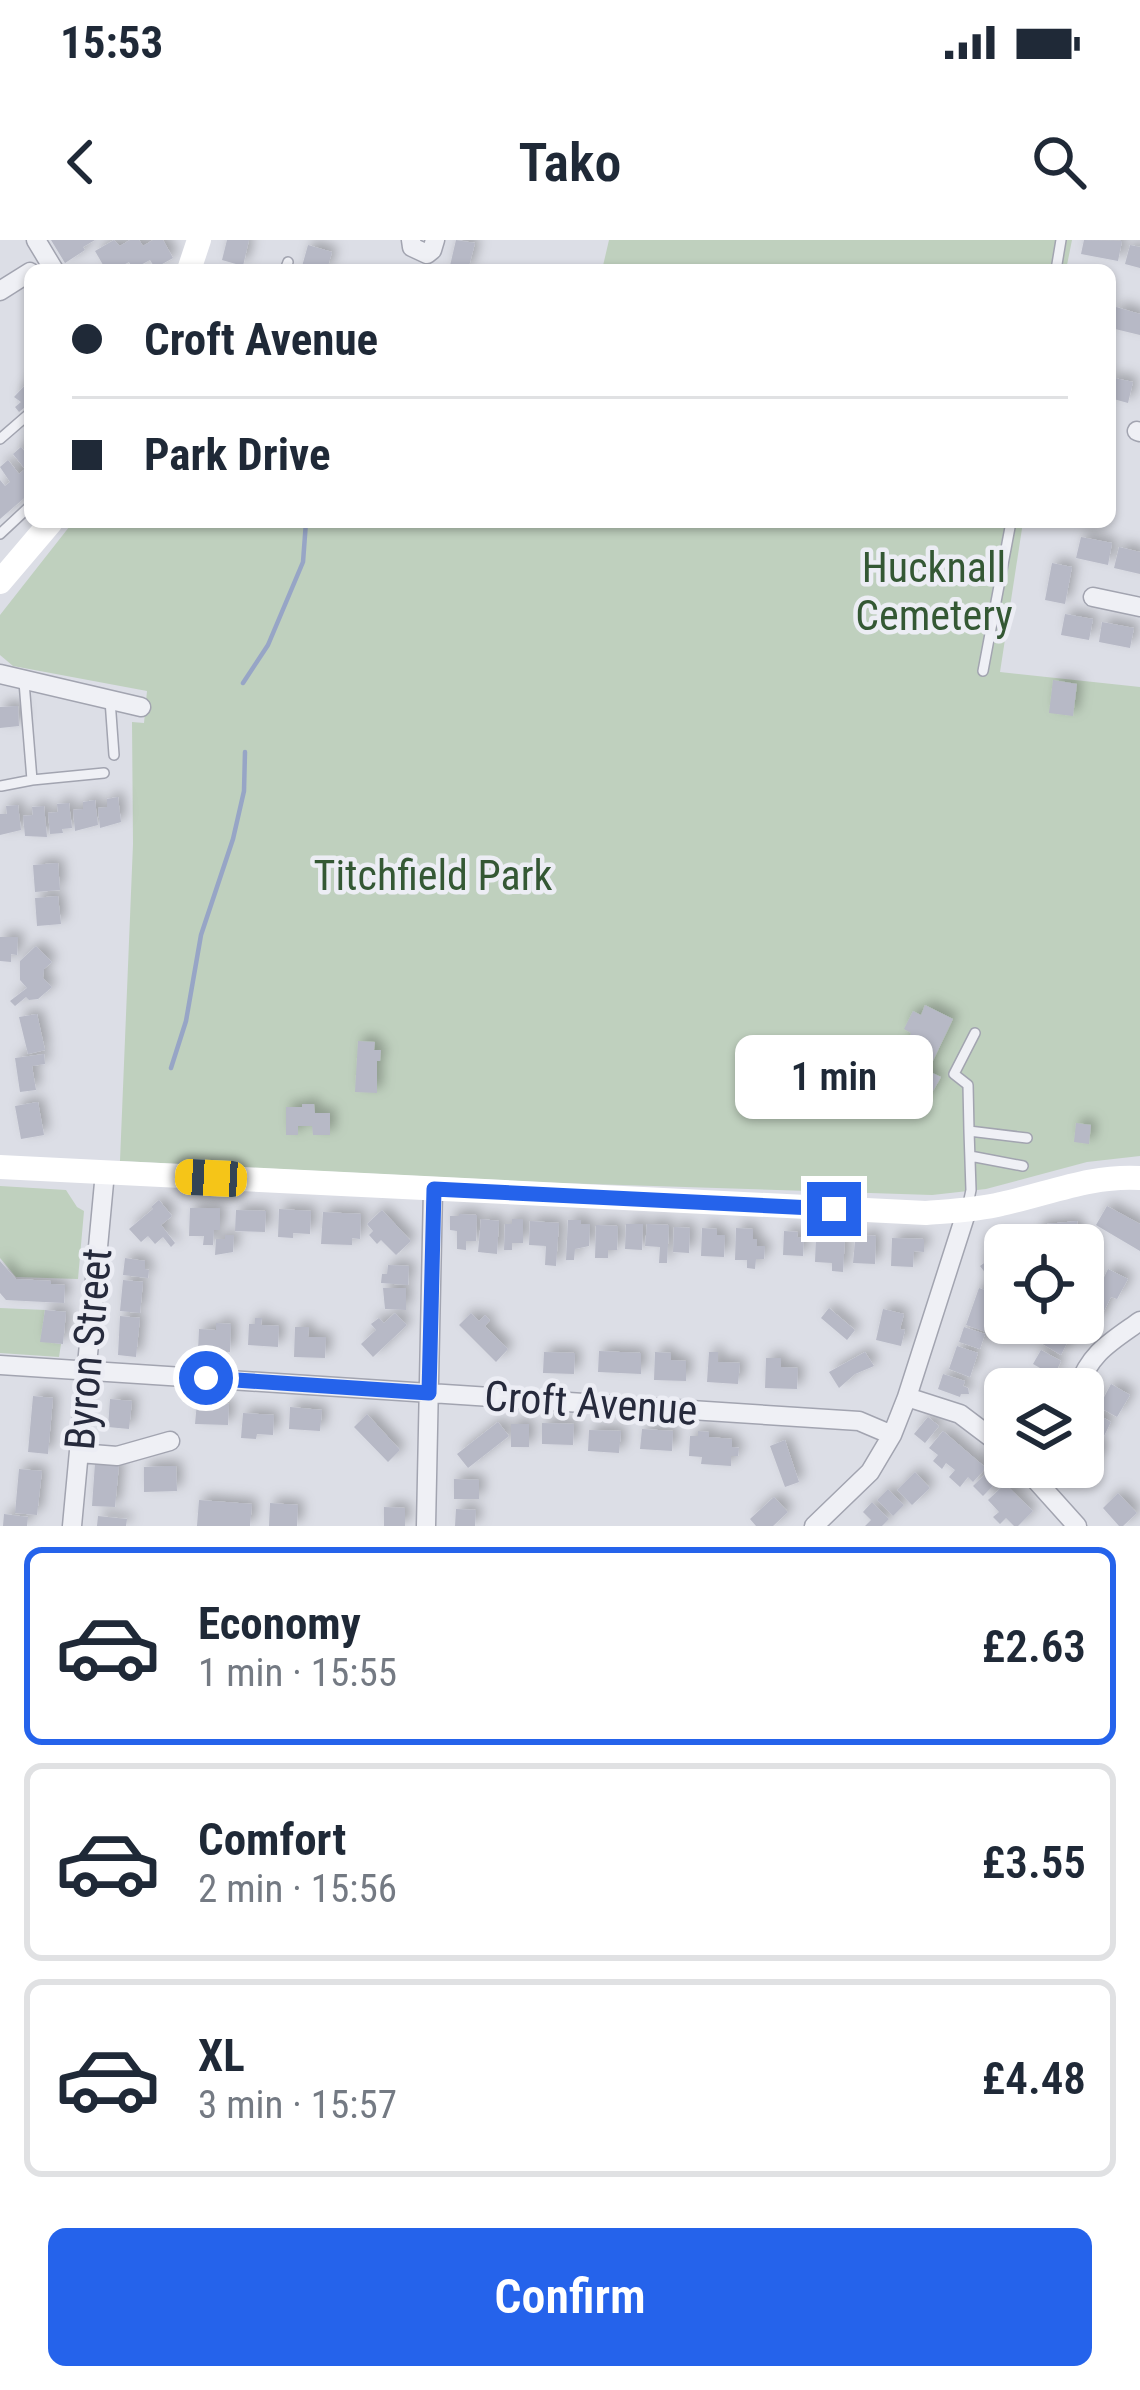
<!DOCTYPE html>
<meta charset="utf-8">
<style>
:root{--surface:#fff;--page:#f2f2f3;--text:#1f2937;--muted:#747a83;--line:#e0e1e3;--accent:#2563eb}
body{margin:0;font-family:"Roboto Condensed",sans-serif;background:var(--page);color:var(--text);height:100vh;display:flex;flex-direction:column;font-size:45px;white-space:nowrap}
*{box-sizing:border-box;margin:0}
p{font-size:39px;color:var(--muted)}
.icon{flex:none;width:66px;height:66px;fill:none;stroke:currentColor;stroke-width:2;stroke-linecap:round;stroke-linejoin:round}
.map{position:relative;height:1286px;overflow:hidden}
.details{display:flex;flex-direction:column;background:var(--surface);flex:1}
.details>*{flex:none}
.banner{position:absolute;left:24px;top:24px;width:1092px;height:264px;border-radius:18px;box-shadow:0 3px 9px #0004;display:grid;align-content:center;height:264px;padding:0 48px;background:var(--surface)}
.tools{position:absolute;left:984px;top:984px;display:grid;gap:24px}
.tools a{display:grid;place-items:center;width:120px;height:120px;border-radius:18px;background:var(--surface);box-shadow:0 3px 9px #0004;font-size:60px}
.end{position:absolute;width:54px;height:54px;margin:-27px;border:15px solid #2563eb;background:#fff;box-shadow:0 0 0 6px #fff}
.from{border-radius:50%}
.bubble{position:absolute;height:84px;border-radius:18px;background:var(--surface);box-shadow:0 3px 9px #0004;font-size:39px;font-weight:600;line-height:84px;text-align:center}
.car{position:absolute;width:36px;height:72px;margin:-36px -18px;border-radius:15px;box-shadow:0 0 9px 3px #0007;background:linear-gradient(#f5c518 24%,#345 0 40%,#f5c518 0 76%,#345 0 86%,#f5c518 0)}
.banner b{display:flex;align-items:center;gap:42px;height:114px;font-size:45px}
.banner b+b{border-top:3px solid var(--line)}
.banner i{width:30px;height:30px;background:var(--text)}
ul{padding:21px 0 0;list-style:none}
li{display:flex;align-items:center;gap:36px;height:198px;margin:0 24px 18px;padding:0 24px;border:6px solid var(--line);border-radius:18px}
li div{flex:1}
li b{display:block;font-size:45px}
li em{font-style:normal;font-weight:600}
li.selected{border-color:var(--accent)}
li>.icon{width:108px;height:108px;stroke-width:1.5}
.button{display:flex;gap:24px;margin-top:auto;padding:24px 48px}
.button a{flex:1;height:138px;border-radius:18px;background:var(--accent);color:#fff;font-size:48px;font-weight:600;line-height:138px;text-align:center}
.status{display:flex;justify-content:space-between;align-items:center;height:84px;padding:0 60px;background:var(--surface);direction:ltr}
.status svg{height:33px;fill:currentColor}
header{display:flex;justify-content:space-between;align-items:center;height:156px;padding:0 48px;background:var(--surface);font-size:54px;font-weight:600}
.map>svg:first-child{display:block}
</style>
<div class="status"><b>15:53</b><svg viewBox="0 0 49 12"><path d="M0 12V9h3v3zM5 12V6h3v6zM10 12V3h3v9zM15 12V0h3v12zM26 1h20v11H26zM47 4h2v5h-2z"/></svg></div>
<header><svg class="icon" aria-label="back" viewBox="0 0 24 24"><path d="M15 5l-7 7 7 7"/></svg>Tako<svg class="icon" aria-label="search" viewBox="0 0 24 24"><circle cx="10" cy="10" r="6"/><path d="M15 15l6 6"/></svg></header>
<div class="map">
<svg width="1140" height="1286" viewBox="0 0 1140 1286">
<defs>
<filter id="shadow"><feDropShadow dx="5.5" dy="-5.5" stdDeviation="6" flood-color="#0004"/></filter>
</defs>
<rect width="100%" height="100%" fill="#dcdee6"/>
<!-- green -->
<path fill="#bfd0be" d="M 609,0 L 1072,0 L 1066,30 L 602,30 Z
M 73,282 L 1023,282 L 1000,432 L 1140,447 L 1140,916 L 1087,922 L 986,949 L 932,955 L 559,943 L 120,921 L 133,604 L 132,482 L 144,483 L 147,451 L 13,426 L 0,415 L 0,375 Z
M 0,946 L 66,950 L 77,967 L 84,971 L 78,1039 L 16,1037 L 0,1018 Z
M 0,1068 L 45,1070 L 41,1101 L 61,1104 L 59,1117 L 0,1113 Z"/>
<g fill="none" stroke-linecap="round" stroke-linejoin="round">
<!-- stream -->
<path stroke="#97a5c6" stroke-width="4.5" d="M 389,30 L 390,29
M 243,443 L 268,405 L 303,322 L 306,282
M 171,828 L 186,781 L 201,695 L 233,599 L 244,551 L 245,512"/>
</g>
<!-- building -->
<path fill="#b7b9c6" filter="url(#shadow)" d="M 51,0 L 95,0 L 83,7 L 85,10 L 65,23 Z
M 114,0 L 120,6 L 130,0 L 139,0 L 143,6 L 153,0 L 163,0 L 173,18 L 155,28 L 150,20 L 133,29 L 129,22 L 114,30 L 106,30 L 95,11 Z
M 227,0 L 249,0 L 243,26 L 222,20 Z
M 456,0 L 475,3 L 468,30 L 449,30 Z
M 1084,0 L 1122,1 L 1118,21 L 1081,14 Z
M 308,5 L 332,12 L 327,30 L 301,30 Z
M 1130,5 L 1140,7 L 1140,28 L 1125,24 Z
M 1116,67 L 1140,74 L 1140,95 L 1111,88 Z
M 1110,137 L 1133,142 L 1128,163 L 1110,158 Z
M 30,140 L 30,163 L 19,172 L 15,167 L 21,162 L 14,157 Z
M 21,207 L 30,218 L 30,253 L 0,279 L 0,240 L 5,246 L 10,242 L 0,227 L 8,220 L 19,234 L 25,229 L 13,214 Z
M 1081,297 L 1112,303 L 1108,325 L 1076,318 Z
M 1119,307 L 1140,312 L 1140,334 L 1114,328 Z
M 1052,323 L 1072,327 L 1065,364 L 1045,360 Z
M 1065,374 L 1093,379 L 1089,400 L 1061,395 Z
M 1102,382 L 1134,388 L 1130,408 L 1099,402 Z
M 1053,440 L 1077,444 L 1073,476 L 1049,473 Z
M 18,466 L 19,486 L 0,488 L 0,467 Z
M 118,557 L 121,582 L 100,588 L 98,568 L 107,567 L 107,559 Z
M 95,560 L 98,585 L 75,591 L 73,570 L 83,569 L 83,562 Z
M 69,563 L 72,588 L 62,589 L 63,593 L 50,594 L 48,573 L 58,572 L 57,564 Z
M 18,565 L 21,590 L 0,595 L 0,574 L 7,574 L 6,566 Z
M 44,566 L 47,597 L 25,596 L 23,576 L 33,575 L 32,567 Z
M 58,623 L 60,650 L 35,652 L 33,625 Z
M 58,656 L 61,684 L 37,686 L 35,658 Z
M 0,697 L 18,697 L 17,715 L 11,714 L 11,722 L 0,721 Z
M 36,706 L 52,722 L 44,729 L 43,738 L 52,747 L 38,759 L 29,760 L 26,757 L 15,766 L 10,761 L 27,748 L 20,740 L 20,721 Z
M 925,765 L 953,779 L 928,831 L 941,837 L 928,860 L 888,839 L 891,834 L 885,830 L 893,817 L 897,819 L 911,793 L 904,789 L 913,771 L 921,775 Z
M 37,774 L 45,810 L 28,814 L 19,777 Z
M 358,801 L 375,802 L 374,810 L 381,810 L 380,821 L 377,821 L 377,853 L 355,852 Z
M 44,814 L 45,824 L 32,826 L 36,850 L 20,852 L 15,818 Z
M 38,862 L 44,895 L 21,899 L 15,866 Z
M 302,864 L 314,864 L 315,873 L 330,873 L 330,895 L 313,895 L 312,886 L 298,886 L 298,895 L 286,895 L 286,867 L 302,867 Z
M 1076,883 L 1091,885 L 1089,904 L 1074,902 Z
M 159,960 L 172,976 L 161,985 L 175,1003 L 171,1007 L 163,997 L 155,1004 L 148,996 L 141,1002 L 129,989 L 153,969 L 151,967 Z
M 1107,966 L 1140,984 L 1140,1011 L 1096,985 Z
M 190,968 L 220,968 L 220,990 L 214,990 L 213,1005 L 203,1005 L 204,996 L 189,996 Z
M 279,969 L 311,971 L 310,994 L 293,993 L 293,998 L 278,997 Z
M 236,970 L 266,971 L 265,992 L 235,991 Z
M 382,970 L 411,1001 L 396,1015 L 381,1000 L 377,1004 L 369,995 L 373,991 L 367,984 Z
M 323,972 L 361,974 L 360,999 L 352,998 L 352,1005 L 321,1004 Z
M 459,974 L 477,975 L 476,1001 L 466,1001 L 466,1010 L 457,1009 L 457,991 L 450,990 L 450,976 L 459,976 Z
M 481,979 L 499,981 L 497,1014 L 478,1012 Z
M 512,979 L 523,979 L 523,1003 L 512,1003 L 512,1010 L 504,1010 L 505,984 L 512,984 Z
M 568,980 L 581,980 L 581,984 L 590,984 L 589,1006 L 575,1009 L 574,1020 L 566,1020 Z
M 530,981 L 559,983 L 556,1026 L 545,1025 L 546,1006 L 529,1005 Z
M 1077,981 L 1080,1004 L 1040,1005 L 1037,985 Z
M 626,984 L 643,984 L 642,1010 L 625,1009 Z
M 647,984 L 669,985 L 667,1023 L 659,1023 L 660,1007 L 645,1006 Z
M 596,985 L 618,986 L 617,1010 L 608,1010 L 608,1018 L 595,1018 Z
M 674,987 L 690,988 L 689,1013 L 673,1012 Z
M 702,988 L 717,989 L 717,995 L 725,995 L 724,1017 L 701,1016 Z
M 736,988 L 753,989 L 753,999 L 757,999 L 757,1006 L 765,1006 L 764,1019 L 756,1019 L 755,1029 L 747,1028 L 747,1020 L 735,1020 Z
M 784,991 L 798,992 L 797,997 L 804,998 L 803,1016 L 783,1015 Z
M 225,995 L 234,995 L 233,1012 L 215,1015 L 216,999 L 225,999 Z
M 862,995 L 876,996 L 875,1024 L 853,1023 L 855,1001 L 862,1001 Z
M 816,996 L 845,997 L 843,1032 L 832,1031 L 832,1023 L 815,1022 Z
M 892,998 L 924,999 L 924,1012 L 914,1011 L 913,1027 L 891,1026 Z
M 1005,1008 L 1005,1034 L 993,1043 L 980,1026 Z
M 125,1018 L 145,1021 L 145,1029 L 149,1030 L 148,1038 L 123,1035 Z
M 0,1021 L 16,1039 L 51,1041 L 51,1044 L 65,1045 L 64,1063 L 6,1060 L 0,1053 Z
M 388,1025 L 409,1026 L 408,1045 L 381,1043 L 382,1034 L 387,1034 Z
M 1108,1029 L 1128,1039 L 1117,1059 L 1111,1057 L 1099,1081 L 1083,1073 L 1083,1062 L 1091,1046 L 1098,1050 Z
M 123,1040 L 143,1042 L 140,1073 L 120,1071 Z
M 383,1048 L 406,1048 L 406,1070 L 385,1069 Z
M 979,1048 L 999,1055 L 994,1070 L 1003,1073 L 1000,1084 L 991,1080 L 986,1092 L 966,1085 Z
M 829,1068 L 855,1090 L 847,1100 L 821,1078 Z
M 883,1069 L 904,1074 L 900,1089 L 905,1090 L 901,1106 L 876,1100 Z
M 45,1070 L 66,1072 L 63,1104 L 40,1102 Z
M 395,1073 L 407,1085 L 373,1117 L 361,1104 L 376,1090 L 371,1084 L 379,1078 L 384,1083 Z
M 471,1073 L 479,1081 L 485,1075 L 490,1080 L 485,1086 L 508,1109 L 496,1122 L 459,1085 Z
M 120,1076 L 140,1078 L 136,1117 L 118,1115 Z
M 255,1078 L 262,1078 L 261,1085 L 279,1086 L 278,1107 L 248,1105 L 249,1084 L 255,1084 Z
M 216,1083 L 231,1084 L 230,1112 L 198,1111 L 199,1089 L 216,1090 Z
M 1052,1083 L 1077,1083 L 1061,1115 L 1041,1103 Z
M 295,1087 L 309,1087 L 308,1097 L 326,1097 L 325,1118 L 294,1117 Z
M 964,1087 L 985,1094 L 980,1109 L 959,1102 Z
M 957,1106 L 978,1113 L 970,1137 L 949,1129 Z
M 1041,1110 L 1061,1121 L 1054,1136 L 1033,1124 Z
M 599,1111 L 641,1113 L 641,1134 L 598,1132 Z
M 544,1112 L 575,1113 L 574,1134 L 543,1133 Z
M 655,1112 L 671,1113 L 671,1120 L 686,1121 L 686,1141 L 654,1140 Z
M 709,1112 L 718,1112 L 718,1122 L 740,1123 L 738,1144 L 707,1142 Z
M 865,1112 L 874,1126 L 855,1134 L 839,1148 L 829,1132 Z
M 766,1118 L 781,1118 L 781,1127 L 798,1128 L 797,1149 L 765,1148 Z
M 943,1134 L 965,1141 L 963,1146 L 968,1148 L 969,1154 L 961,1154 L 960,1157 L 938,1149 Z
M 1111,1144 L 1130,1155 L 1117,1177 L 1099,1167 Z
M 33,1156 L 53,1158 L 48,1214 L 28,1212 Z
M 110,1159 L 132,1161 L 129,1189 L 108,1187 Z
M 197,1162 L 229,1164 L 228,1185 L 195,1184 Z
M 290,1167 L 322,1170 L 320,1191 L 289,1189 Z
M 1092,1171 L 1111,1182 L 1104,1196 L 1084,1185 Z
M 243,1173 L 274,1175 L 273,1195 L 257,1194 L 256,1199 L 241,1198 Z
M 367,1174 L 400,1210 L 388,1222 L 354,1187 Z
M 928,1177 L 939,1186 L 925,1203 L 914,1194 Z
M 498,1182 L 509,1196 L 468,1228 L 457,1214 Z
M 542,1183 L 574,1184 L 573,1205 L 542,1204 Z
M 511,1184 L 529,1184 L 529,1207 L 511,1207 Z
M 642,1189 L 673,1191 L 672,1211 L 640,1209 Z
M 589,1190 L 621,1191 L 619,1213 L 588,1211 Z
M 698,1191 L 709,1192 L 709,1197 L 732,1199 L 732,1207 L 739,1208 L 738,1216 L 731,1216 L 731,1226 L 701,1224 L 702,1217 L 689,1216 L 690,1196 L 698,1196 Z
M 943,1191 L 986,1228 L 973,1242 L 968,1237 L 960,1247 L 949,1237 L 955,1230 L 946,1223 L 942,1229 L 933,1221 L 938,1215 L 929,1208 Z
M 1088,1195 L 1104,1211 L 1066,1248 L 1052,1233 L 1057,1227 L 1083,1227 L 1083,1200 Z
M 785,1200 L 799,1242 L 785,1247 L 770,1206 Z
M 95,1223 L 119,1225 L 115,1267 L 92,1266 Z
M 166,1226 L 176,1226 L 177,1251 L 144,1252 L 144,1227 Z
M 19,1229 L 42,1231 L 37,1275 L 15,1273 Z
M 989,1230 L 999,1240 L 983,1256 L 973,1246 Z
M 915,1232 L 930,1248 L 912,1265 L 897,1250 Z
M 454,1239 L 479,1240 L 479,1259 L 454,1259 Z
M 1005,1244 L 1033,1271 L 1018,1286 L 1014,1286 L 1006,1278 L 1000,1284 L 993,1277 L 999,1272 L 988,1260 Z
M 888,1249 L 904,1265 L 893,1276 L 877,1260 Z
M 1118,1253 L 1137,1273 L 1123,1286 L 1119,1286 L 1103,1268 Z
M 774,1257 L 788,1272 L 773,1286 L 756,1286 L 750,1279 Z
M 199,1260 L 252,1264 L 250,1286 L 197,1286 Z
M 872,1262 L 889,1279 L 882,1286 L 865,1286 L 871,1280 L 863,1272 Z
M 270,1263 L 298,1265 L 297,1286 L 269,1286 Z
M 384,1267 L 405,1268 L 405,1286 L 384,1286 Z
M 456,1269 L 476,1270 L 475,1286 L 455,1286 Z
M 4,1274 L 28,1277 L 27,1286 L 3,1286 Z
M 98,1276 L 127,1279 L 126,1286 L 97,1286 Z"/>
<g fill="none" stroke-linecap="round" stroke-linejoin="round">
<!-- lane casing -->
<g stroke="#a2a4b0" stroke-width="12">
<path id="lane" d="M 285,30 L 288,22
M 1056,30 L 1061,0
M 0,199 L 30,173
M 0,294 L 30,266
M 983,431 L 1011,282
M 24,442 L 32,540 L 104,533
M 110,460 L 114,515
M 1,546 L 32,540
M 969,891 L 968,845 L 954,834 L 975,793
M 970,916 L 1023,926
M 968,964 L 971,950 L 969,891 L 1027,898"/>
</g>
<!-- street casing -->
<g stroke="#a2a4b0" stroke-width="21">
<path id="street" d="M 36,0 L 54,30
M 411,0 L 412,7 L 427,14 L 432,10 L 435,0
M 0,51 L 30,32
M 1137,191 L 1140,192
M 1093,357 L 1140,367
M 0,434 L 141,467
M 0,1125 L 859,1181 L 892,1195
M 1077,1149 C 1091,1112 1109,1103 1140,1081
M 907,1157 L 960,1174 L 1005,1208
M 79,1213 L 117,1216 L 170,1201
M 1024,1227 L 1077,1286
M 72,1286 L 105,932
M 426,1286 L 433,949
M 814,1286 L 870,1232 L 892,1195 L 907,1157 L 967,970"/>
</g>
<!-- lane -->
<use href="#lane" stroke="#eff0f5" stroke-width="9"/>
<!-- street -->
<use href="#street" stroke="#eff0f5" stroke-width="18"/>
<!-- secondary -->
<path stroke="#fff" stroke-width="24" d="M 189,30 L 199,0
M 0,342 L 51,282
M 0,927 L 926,973 C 951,971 977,970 1001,964 C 1048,954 1091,935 1140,938"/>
</g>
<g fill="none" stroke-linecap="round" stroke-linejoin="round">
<!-- route -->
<path stroke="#2563eb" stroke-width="15" d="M 206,1138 L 429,1153 L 434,949 L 834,969"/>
</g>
<g text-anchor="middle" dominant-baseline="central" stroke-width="9" stroke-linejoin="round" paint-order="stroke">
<!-- park labels -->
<g font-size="42" fill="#345834" stroke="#ecedf4">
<text x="934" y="327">Hucknall<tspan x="934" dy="48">Cemetery</tspan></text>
<text x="433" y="635">Titchfield Park</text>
</g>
<!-- street labels -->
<g font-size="42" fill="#262a3c" stroke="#ecedf4">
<text transform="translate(88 1109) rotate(-85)">Byron Street</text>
<text transform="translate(591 1163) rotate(4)">Croft Avenue</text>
</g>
</g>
</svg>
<div class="tools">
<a><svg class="icon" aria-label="locate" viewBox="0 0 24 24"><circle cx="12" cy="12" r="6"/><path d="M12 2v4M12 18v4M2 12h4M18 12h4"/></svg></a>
<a><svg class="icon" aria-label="layers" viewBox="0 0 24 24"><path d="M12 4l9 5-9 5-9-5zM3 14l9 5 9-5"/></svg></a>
</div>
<i class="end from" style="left:206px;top:1138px"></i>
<i class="end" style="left:834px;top:969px"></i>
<div class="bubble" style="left:735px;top:795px;width:198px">1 min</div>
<i class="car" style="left:211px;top:938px;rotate:273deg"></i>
<div class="banner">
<b><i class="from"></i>Croft Avenue</b>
<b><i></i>Park Drive</b>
</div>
</div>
<section class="details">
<ul>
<li class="selected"><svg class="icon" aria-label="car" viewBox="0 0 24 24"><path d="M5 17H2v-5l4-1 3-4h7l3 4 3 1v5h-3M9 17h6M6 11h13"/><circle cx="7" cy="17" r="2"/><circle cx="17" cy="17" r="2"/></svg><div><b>Economy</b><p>1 min · 15:55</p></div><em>£2.63</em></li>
<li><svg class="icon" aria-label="car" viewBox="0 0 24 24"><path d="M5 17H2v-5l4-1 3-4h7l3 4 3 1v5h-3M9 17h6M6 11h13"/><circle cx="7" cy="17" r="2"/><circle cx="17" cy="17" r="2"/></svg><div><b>Comfort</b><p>2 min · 15:56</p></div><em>£3.55</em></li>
<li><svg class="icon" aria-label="car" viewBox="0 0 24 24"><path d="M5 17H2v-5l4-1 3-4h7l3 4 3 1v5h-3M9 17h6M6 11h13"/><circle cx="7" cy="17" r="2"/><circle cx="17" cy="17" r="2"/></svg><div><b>XL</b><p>3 min · 15:57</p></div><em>£4.48</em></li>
</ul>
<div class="button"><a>Confirm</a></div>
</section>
